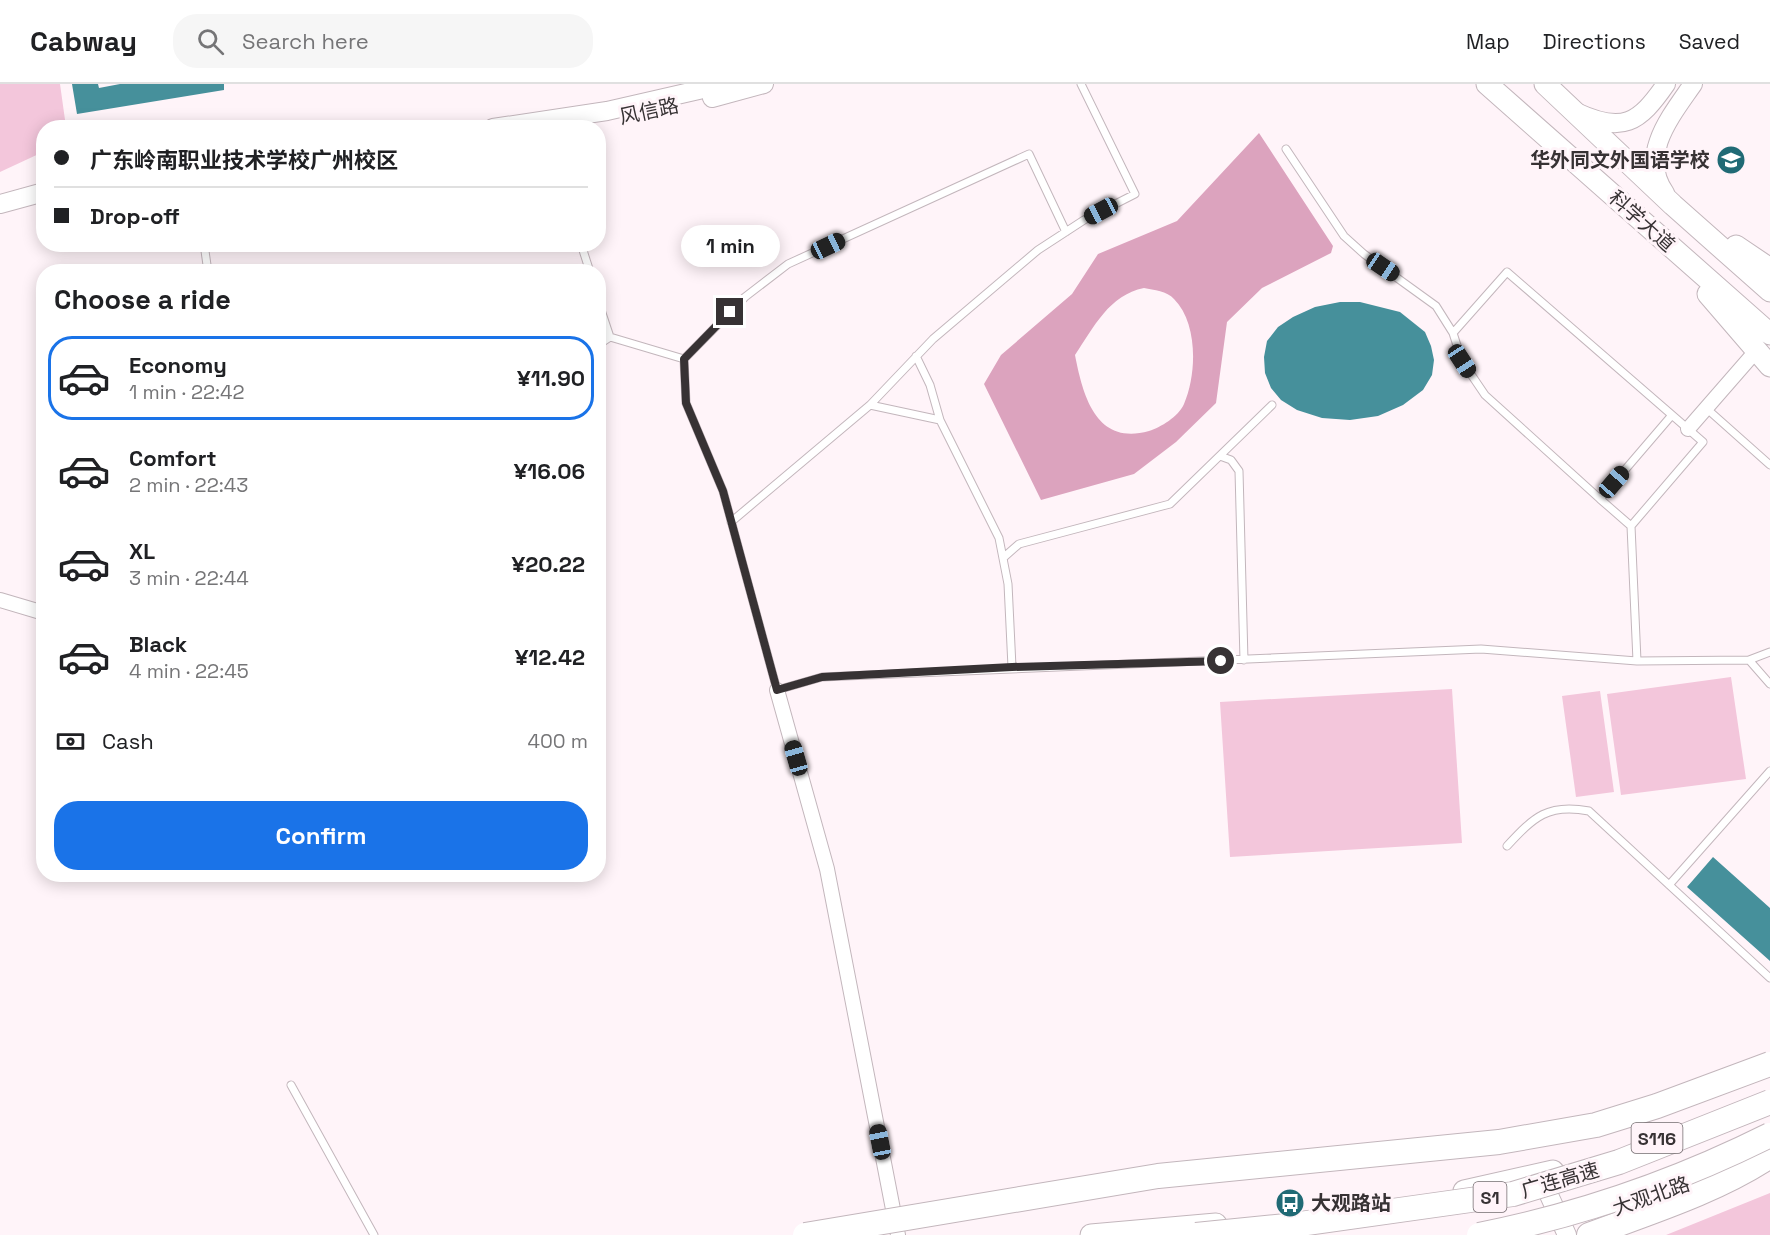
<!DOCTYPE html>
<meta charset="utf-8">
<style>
:root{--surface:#fff;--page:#f6f6f6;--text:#202124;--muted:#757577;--line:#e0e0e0;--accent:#1a73e8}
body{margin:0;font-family:"Space Grotesk","Noto Sans SC",sans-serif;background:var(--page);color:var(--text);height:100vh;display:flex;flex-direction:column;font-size:22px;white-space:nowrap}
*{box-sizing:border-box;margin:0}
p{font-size:20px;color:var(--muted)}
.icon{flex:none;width:33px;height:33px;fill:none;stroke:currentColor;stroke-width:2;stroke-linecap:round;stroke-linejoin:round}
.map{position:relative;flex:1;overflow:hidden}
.details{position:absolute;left:36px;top:180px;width:570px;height:618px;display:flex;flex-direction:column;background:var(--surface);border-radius:24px;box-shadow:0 3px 15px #0003}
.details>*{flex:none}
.banner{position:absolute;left:36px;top:36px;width:570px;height:132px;border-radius:24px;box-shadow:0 3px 15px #0003;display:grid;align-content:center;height:132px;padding:0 18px;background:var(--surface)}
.end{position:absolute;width:27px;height:27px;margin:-14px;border:8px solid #373234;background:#fff;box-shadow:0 0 0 3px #fff}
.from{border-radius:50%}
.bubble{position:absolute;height:42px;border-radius:21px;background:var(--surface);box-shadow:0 3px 15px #0003;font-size:20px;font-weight:700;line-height:42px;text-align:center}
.car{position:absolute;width:18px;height:36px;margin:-18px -9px;border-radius:8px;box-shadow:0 0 4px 2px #0007;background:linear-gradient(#222 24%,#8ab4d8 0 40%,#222 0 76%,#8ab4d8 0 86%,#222 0)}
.banner b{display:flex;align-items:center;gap:21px;height:57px;font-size:22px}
.banner b+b{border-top:2px solid var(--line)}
.banner i{width:15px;height:15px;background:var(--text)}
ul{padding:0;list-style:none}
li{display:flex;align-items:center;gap:18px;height:84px;margin:0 12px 9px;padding:0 6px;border:3px solid transparent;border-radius:24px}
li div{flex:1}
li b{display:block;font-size:22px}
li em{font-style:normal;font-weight:700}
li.on{border-color:var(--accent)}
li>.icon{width:54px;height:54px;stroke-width:1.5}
h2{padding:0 18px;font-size:27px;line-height:72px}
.pay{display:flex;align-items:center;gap:15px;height:66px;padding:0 18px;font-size:22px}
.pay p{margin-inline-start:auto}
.action{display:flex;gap:12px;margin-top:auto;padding:12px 18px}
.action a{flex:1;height:69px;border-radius:24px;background:var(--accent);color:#fff;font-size:24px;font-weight:700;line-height:69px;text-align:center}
header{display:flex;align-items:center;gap:36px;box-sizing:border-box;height:84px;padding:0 30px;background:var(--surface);border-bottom:2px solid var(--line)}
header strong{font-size:28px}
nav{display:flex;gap:33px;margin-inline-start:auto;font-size:21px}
.search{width:420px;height:54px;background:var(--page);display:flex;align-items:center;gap:15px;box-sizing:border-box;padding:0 21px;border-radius:24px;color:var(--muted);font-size:22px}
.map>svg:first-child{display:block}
</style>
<header>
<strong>Cabway</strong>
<div class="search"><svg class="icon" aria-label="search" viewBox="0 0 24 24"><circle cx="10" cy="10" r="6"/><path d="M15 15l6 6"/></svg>Search here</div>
<nav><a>Map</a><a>Directions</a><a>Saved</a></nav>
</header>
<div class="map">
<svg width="1770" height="1151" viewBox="0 0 1770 1151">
<rect width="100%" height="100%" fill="#fff4f9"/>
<!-- green -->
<path fill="#f3c6db" d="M 0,0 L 60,0 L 66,43 L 44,44 L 43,68 L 0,88 Z
M 1731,593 L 1746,695 L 1621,711 L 1607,610 Z
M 1452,605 L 1462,759 L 1230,773 L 1220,618 Z
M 1600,607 L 1614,708 L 1576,713 L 1562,612 Z
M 1770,1109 L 1770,1151 L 1666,1151 Z"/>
<!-- water -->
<path fill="#dca3be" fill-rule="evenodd" d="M 1259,49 L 1333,162 L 1331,169 L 1262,204 L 1227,238 L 1216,319 L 1176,358 L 1134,390 L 1041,416 L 984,300 L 1001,271 L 1072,210 L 1098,170 L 1177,137 ZM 1144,204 C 1154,206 1167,207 1174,215 C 1198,239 1197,290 1184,320 C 1178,333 1161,343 1149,347 C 1096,362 1083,312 1075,271 C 1094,243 1109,211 1144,204 Z"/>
<!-- building -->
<path fill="#46909b" d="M 72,0 L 98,0 L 99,4 L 120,0 L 224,0 L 224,6 L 77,30 Z
M 1340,218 L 1360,218 L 1400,228 L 1425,248 L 1431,262 L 1434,276 L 1432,291 L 1423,306 L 1403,321 L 1378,332 L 1350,336 L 1322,334 L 1297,326 L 1281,316 L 1271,304 L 1265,289 L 1264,273 L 1267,257 L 1278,243 L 1293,233 L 1315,223 Z
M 1713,773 L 1770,824 L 1770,877 L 1687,803 Z"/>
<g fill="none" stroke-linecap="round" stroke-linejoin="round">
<!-- lane casing -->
<g stroke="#c3b6bc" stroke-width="9">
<path id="lane" d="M 1286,65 L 1344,152 L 1364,170 L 1436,222 L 1453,249 L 1462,277 L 1485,311 L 1600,415
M 1066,148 L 1029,70 L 788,180 L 745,213 L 684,275 L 686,319 L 723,407 L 777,606 L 822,593 L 1481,565 L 1637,577 L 1749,576 L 1770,600
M 204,160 L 208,188
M 581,160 L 590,188
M 598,217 L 610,253
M 1453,249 L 1507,188 L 1672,331
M 598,253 L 610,253 L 684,275
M 598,261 L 610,253
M 916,272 L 930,301 L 940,336 L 999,454 L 1008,500 L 1012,583
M 870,321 L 940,336
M 1706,324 L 1770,381
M 1220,372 L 1231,376 L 1239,387 L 1244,576
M 731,438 L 870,321 L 933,255 L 1038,166 L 1084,136 L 1135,110 L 1081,0
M 1631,442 L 1600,415 L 1672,331 L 1703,358 L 1631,442 L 1637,577
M 1003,474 L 1019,460 L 1170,420 L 1272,321
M 1749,576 L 1770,568
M 1507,762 C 1534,733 1548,719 1589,727 L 1770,894
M 1669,801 L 1770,687
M 291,1001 L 374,1151"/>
</g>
<!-- street casing -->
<g stroke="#c3b6bc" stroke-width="16">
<path id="street" d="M 1688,345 L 1756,267
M 0,516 L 44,529
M 777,606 L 827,785 L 898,1151"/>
</g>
<!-- secondary casing -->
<g stroke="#c3b6bc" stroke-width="20">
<path id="secondary" d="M 712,14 L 764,0
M 1576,28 C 1623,50 1639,39 1666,0
M 493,44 L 607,27 L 725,0
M 1665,109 C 1638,71 1671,32 1693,0
M 0,120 L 44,108
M 1540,1091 L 1567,1151"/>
</g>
<!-- primary casing -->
<g stroke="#c3b6bc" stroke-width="23">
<path id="primary" d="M 1487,0 L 1770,250
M 1545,0 L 1673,121 L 1770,207
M 1736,162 L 1770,185
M 1708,210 L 1770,282
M 1464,1107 L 1553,1087
M 1091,1151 L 1216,1140"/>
</g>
<!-- highway casing -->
<g stroke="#c3b6bc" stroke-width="26">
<path id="highway" d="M 1589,1151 C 1648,1129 1718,1107 1770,1072"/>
</g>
<!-- lane -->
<use href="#lane" stroke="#fff" stroke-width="7"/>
<!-- street -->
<use href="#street" stroke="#fff" stroke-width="14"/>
<!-- secondary -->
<use href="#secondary" stroke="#fff" stroke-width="18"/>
<!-- primary -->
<use href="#primary" stroke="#fff" stroke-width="21"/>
<!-- highway -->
<use href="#highway" stroke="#fff" stroke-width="24"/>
<!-- highway-bridge casing -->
<g stroke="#c3b6bc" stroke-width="26" stroke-linecap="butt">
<path id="highway-bridge" d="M 805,1151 L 1158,1092 L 1499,1058 L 1596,1041 L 1657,1022 L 1770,980
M 1196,1151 L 1286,1142 L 1513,1110 L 1619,1078 L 1770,1018
M 1479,1151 C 1580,1131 1678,1097 1770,1051"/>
</g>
<!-- highway-bridge -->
<use href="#highway-bridge" stroke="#fff" stroke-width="24"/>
</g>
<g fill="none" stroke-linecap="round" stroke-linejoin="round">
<!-- route -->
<path stroke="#373234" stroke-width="8" d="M 730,228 L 684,275 L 686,319 L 723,407 L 777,606 L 822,593 L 1012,583 L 1221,577"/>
</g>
<!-- icons -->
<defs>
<g id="school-disc" transform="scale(1.5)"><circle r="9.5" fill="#206a75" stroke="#fff4f9"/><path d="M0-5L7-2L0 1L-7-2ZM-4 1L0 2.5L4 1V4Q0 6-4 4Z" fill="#fff"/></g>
<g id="bus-disc" transform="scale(1.5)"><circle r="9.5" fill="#206a75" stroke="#fff4f9"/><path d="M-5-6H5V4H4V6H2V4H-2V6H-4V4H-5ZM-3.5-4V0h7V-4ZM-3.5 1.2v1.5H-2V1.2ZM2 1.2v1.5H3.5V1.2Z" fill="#fff"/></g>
</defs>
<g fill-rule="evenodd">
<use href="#school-disc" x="1731" y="76"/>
<use href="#bus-disc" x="1290" y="1119"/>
</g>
<g text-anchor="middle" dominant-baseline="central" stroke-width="6" stroke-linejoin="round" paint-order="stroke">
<!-- shield labels -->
<g fill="#fff4f9" stroke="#736c6f" stroke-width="1.5">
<rect x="1631.5" y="1039" width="51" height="30" rx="4.5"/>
<rect x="1473.5" y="1098" width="33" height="30" rx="4.5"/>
</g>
<g font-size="18" font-weight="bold" fill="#373234">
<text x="1657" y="1054">S116</text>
<text x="1490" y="1113">S1</text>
</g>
<!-- street labels -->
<g font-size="20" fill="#373234" stroke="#fff4f9">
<text transform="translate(649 27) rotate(-12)">风信路</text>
<text transform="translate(1642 137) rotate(42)">科学大道</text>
<text transform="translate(1560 1096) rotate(-16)">广连高速</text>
<text transform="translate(1651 1112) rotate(-19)">大观北路</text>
</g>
<!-- poi labels -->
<g font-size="20" font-weight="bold" fill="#373234" stroke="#fff4f9" text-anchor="end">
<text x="1710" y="76">华外同文外国语学校</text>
<text x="1311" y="1119" text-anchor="start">大观路站</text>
</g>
</g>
</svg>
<i class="end from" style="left:1221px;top:577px"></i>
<i class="end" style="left:730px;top:228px"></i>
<div class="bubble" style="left:681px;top:141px;width:99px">1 min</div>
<i class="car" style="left:1101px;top:127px;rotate:242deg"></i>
<i class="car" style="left:828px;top:162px;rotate:65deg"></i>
<i class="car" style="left:1383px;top:183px;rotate:124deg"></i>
<i class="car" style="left:1462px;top:277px;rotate:147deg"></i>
<i class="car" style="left:1614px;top:398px;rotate:41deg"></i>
<i class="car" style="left:796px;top:674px;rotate:344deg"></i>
<i class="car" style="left:880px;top:1058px;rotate:349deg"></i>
<div class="banner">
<b><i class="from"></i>广东岭南职业技术学校广州校区</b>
<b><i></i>Drop-off</b>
</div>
<section class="details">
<h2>Choose a ride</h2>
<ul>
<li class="on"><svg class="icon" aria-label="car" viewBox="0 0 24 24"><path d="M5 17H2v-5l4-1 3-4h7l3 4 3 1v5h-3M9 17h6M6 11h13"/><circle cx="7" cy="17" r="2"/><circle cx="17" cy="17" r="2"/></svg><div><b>Economy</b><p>1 min · 22:42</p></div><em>¥11.90</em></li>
<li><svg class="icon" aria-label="car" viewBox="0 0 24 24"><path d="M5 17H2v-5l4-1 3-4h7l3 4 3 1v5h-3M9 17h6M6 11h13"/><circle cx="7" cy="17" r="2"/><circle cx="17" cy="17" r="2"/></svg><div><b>Comfort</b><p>2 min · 22:43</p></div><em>¥16.06</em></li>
<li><svg class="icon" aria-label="car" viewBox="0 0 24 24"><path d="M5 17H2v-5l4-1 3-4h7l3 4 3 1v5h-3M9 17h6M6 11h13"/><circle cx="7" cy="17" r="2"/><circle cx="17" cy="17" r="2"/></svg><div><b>XL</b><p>3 min · 22:44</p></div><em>¥20.22</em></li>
<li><svg class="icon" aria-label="car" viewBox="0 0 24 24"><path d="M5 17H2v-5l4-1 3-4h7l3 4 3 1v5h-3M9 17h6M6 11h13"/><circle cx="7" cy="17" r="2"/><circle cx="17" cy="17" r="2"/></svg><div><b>Black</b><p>4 min · 22:45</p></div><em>¥12.42</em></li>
</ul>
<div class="pay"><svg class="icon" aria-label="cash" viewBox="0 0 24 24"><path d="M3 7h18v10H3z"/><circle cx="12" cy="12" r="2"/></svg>Cash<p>400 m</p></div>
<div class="action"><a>Confirm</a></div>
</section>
</div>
